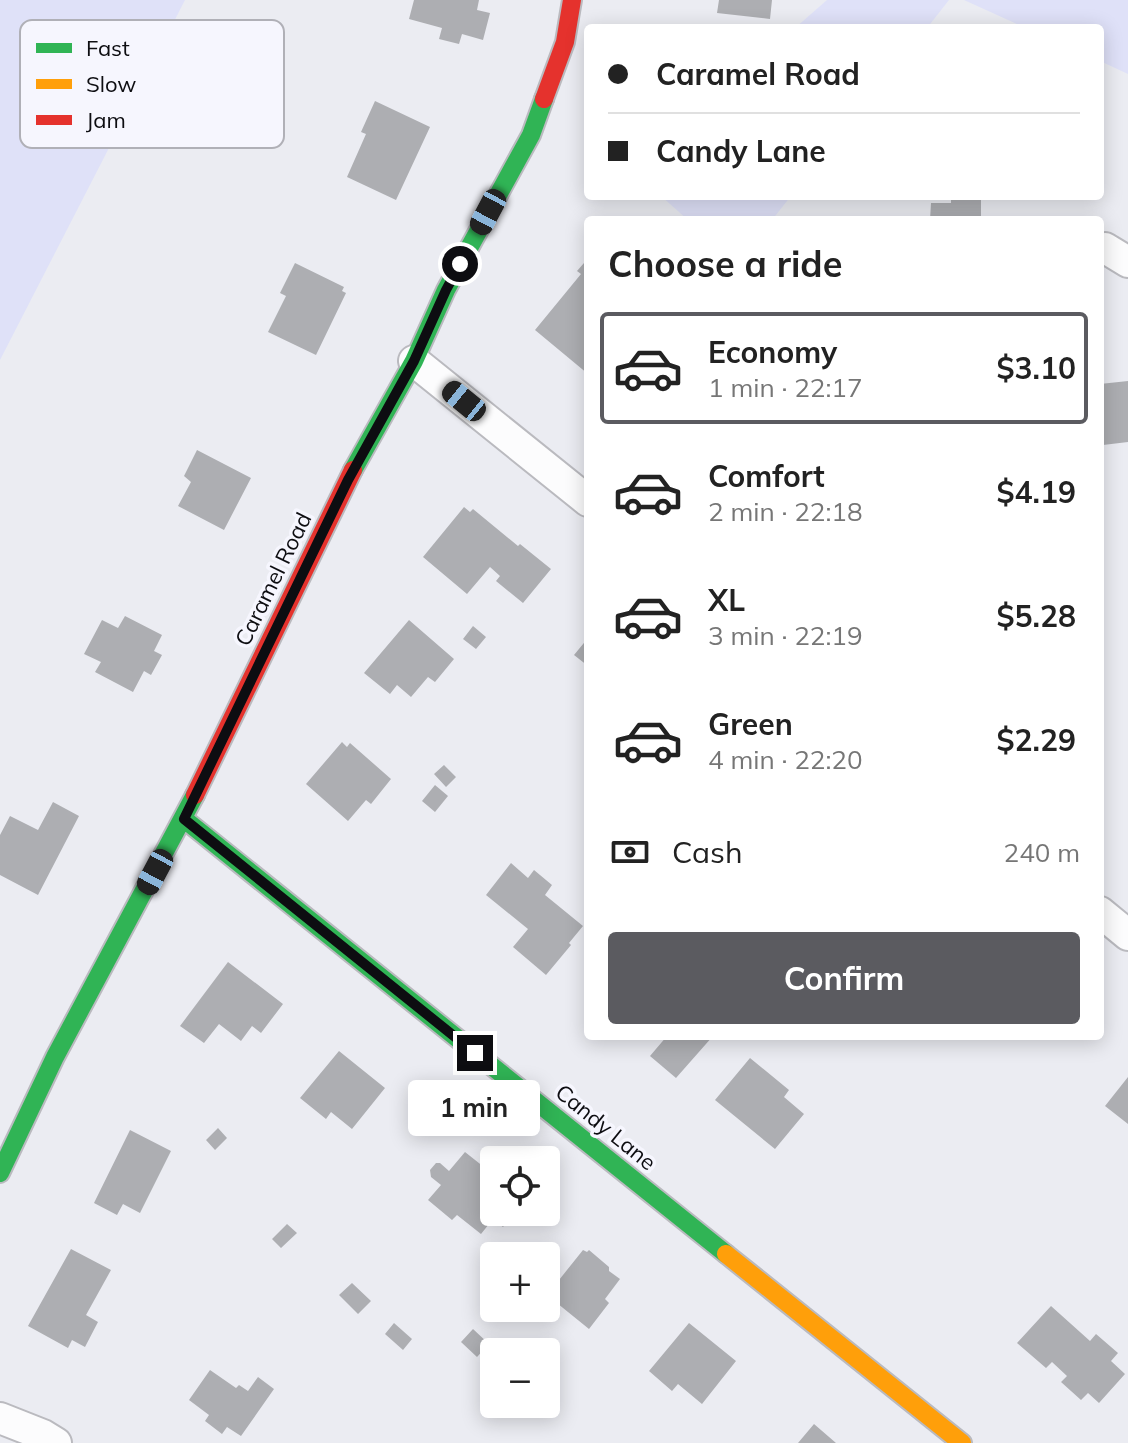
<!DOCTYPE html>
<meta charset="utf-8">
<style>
:root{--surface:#fff;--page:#f2f2f2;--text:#222;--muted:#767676;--line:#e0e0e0;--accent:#5b5b60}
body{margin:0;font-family:Mulish,sans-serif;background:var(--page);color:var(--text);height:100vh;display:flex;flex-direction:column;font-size:30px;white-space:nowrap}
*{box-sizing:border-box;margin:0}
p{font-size:26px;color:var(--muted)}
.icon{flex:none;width:44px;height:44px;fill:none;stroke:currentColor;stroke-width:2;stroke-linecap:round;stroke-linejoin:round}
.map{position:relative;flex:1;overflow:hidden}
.details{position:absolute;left:584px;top:216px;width:520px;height:824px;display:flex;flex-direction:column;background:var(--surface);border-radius:8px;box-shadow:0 4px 20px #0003}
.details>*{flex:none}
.hud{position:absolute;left:584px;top:24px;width:520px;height:176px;border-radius:8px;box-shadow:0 4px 20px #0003;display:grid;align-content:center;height:176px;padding:0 24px;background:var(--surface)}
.tools{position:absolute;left:480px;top:1146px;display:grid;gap:16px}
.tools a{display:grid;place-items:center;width:80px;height:80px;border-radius:8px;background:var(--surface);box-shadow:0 4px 20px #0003;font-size:40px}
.end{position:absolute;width:36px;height:36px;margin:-18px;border:10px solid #0d0d11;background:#fff;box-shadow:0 0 0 4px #fff}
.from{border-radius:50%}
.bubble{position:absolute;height:56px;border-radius:8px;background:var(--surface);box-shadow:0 4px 20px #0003;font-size:26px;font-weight:700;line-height:56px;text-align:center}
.car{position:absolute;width:24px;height:48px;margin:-24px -12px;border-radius:10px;box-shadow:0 0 6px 2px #0007;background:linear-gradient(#222 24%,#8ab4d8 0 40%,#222 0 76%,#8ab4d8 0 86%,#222 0)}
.hud b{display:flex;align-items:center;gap:28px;height:76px;font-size:30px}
.hud b+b{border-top:2px solid var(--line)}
.hud i{width:20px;height:20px;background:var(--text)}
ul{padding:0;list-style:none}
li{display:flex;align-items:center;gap:24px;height:112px;margin:0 16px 12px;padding:0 8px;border:4px solid transparent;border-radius:8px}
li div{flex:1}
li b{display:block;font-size:30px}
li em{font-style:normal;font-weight:700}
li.current{border-color:var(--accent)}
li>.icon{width:72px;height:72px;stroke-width:1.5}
h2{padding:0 24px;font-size:36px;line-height:96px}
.pay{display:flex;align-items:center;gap:20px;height:88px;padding:0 24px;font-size:30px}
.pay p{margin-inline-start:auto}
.primary-button{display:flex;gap:16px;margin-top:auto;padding:16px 24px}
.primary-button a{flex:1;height:92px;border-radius:8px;background:var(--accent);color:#fff;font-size:32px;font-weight:700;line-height:92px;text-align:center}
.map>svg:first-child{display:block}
</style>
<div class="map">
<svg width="1128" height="1443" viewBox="0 0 1128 1443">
<rect width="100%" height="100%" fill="#ebecf2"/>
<!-- green -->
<path fill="#dfe1f8" d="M 0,0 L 185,0 L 0,360 Z
M 827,0 L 949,0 L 927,28 L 795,28 Z
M 964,0 L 1128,0 L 1128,74 L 1100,61 L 1100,28 L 1026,28 Z
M 661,196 L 791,196 L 772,220 L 688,220 Z"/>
<!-- building -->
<path fill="#adaeb2" d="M 414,0 L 479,0 L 477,10 L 490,13 L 483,40 L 462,34 L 459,44 L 439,39 L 442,28 L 409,19 Z
M 719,0 L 772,0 L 770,19 L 717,13 Z
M 375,101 L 430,127 L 396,200 L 347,177 L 366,134 L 361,132 Z
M 951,197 L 981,197 L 981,220 L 930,220 L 931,203 L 951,203 Z
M 588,262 L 588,374 L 535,330 L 581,274 L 577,271 L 584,263 L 586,265 Z
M 295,263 L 344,287 L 342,291 L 346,293 L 316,355 L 268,332 L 286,296 L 280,293 Z
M 1128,381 L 1128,442 L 1103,445 L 1100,416 L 1100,384 Z
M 197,450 L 251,478 L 224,530 L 178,506 L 191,482 L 184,476 Z
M 464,507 L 470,512 L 473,509 L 518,546 L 520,544 L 551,569 L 523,603 L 496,581 L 500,576 L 490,567 L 467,594 L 423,557 Z
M 125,616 L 162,635 L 154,651 L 162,655 L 151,675 L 144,671 L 133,692 L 95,672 L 101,662 L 84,654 L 102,620 L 118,628 Z
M 409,620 L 454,659 L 435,682 L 428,677 L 411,697 L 397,685 L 390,694 L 364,673 Z
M 473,626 L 486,637 L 476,649 L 463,639 Z
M 588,638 L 588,666 L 574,655 Z
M 342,742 L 347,747 L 350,743 L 391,779 L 371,804 L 366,800 L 348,821 L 306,784 Z
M 444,765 L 456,777 L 446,787 L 434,774 Z
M 435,785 L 448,796 L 435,812 L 422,801 Z
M 53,802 L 79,816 L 38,895 L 0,875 L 0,835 L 10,816 L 38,830 Z
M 511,863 L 528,878 L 534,870 L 552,885 L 545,895 L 583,926 L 569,943 L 571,945 L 546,975 L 513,947 L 528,929 L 486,895 Z
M 228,962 L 283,1004 L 261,1033 L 252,1026 L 241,1041 L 219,1024 L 204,1043 L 180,1026 Z
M 667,1036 L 713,1036 L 676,1078 L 650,1056 Z
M 339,1051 L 385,1088 L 352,1129 L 331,1112 L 326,1119 L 300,1098 Z
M 750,1058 L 789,1090 L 784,1097 L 804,1114 L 775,1149 L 715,1100 Z
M 1128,1077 L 1128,1124 L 1105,1106 Z
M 218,1128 L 227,1138 L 215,1150 L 206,1140 Z
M 130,1130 L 171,1151 L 140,1213 L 123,1204 L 117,1215 L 94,1203 Z
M 465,1152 L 494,1175 L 494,1212 L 515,1212 L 503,1227 L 493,1219 L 481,1234 L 457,1215 L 452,1220 L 428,1200 L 441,1185 L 431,1177 L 430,1170 L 436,1163 L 440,1163 L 449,1171 Z
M 287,1224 L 297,1233 L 281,1248 L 272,1239 Z
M 71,1249 L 111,1270 L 86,1315 L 98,1322 L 85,1347 L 72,1340 L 68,1348 L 28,1326 Z
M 583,1250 L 587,1252 L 589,1250 L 609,1267 L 609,1271 L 620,1279 L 605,1299 L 609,1303 L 589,1329 L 547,1295 Z
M 352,1283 L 371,1301 L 358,1314 L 339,1295 Z
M 1051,1306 L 1090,1341 L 1096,1334 L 1118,1353 L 1111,1361 L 1125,1374 L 1099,1403 L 1088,1393 L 1081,1400 L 1061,1382 L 1067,1376 L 1052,1362 L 1046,1368 L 1017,1343 Z
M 394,1323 L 412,1339 L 403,1350 L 385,1334 Z
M 689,1323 L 736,1361 L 702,1404 L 678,1384 L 672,1391 L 649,1371 Z
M 473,1329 L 489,1344 L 477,1357 L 461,1342 Z
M 210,1370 L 236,1388 L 239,1385 L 248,1391 L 258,1377 L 274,1389 L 241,1436 L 227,1427 L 222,1434 L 205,1421 L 209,1415 L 189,1400 Z
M 814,1424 L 836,1443 L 798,1443 Z"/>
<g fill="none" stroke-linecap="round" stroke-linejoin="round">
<!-- street casing -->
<g stroke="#bababf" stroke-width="34">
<path id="street" d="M 1105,248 L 1128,262
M 414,361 L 588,501
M 1100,912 L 1128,935
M 0,1418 L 43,1435 L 56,1443"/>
</g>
<!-- fast casing -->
<g stroke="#bababf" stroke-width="22">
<path id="fast" d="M 353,470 L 414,361 L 446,290 L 531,135 L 544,99
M 184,819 L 726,1254
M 0,1173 L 55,1057 L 195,795"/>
</g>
<!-- slow casing -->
<g stroke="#bababf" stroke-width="22">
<path id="slow" d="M 726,1254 L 962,1443"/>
</g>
<!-- jam casing -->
<g stroke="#bababf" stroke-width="22">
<path id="jam" d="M 544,99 L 565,42 L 572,0
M 195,795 L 353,470"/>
</g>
<!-- street -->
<use href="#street" stroke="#fcfcfd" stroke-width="30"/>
<!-- fast -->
<use href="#fast" stroke="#30b455" stroke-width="18"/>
<!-- slow -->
<use href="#slow" stroke="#ff9f0a" stroke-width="18"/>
<!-- jam -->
<use href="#jam" stroke="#e5322d" stroke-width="18"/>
</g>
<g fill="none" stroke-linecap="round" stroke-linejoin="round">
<!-- route -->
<path stroke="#0d0d11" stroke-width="10" d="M 460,264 L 446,290 L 414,361 L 348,480 L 184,819 L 475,1053"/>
</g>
<g text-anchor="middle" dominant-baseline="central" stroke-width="7" stroke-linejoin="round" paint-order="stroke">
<!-- street labels -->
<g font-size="22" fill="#0d0d11" stroke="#f6f6fe">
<text transform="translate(273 579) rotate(-64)">Caramel Road</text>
<text transform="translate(606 1127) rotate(39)">Candy Lane</text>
</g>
</g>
<!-- legend -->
<rect x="20" y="20" width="264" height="128" rx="12" fill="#f6f6fe" stroke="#b0b0b7" stroke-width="2"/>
<rect x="36" y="43" width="36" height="10" fill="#30b455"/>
<rect x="36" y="79" width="36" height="10" fill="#ff9f0a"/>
<rect x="36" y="115" width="36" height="10" fill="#e5322d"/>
<g font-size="22" fill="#0d0d11">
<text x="86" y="56">Fast</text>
<text x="86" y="92">Slow</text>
<text x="86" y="128">Jam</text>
</g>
</svg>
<div class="tools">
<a><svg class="icon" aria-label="locate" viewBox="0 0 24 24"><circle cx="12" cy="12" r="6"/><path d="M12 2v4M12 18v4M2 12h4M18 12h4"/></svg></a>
<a>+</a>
<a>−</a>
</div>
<i class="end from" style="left:460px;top:264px"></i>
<i class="end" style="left:475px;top:1053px"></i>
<div class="bubble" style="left:408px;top:1080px;width:132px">1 min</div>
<i class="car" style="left:488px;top:212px;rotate:208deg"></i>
<i class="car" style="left:464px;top:401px;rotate:309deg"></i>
<i class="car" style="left:155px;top:872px;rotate:208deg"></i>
<div class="hud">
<b><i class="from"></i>Caramel Road</b>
<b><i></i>Candy Lane</b>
</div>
<section class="details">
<h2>Choose a ride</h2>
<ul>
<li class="current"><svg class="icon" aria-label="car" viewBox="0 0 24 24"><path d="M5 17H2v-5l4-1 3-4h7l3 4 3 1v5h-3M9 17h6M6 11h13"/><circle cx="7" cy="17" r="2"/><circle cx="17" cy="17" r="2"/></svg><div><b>Economy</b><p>1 min · 22:17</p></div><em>$3.10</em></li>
<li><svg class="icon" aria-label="car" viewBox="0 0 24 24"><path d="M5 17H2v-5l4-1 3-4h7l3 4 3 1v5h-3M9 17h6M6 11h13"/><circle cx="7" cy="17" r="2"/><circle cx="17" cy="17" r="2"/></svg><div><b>Comfort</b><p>2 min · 22:18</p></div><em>$4.19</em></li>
<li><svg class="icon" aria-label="car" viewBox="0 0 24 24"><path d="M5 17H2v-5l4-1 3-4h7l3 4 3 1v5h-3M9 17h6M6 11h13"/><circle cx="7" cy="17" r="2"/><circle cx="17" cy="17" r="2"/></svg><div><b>XL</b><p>3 min · 22:19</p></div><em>$5.28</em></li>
<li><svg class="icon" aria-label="car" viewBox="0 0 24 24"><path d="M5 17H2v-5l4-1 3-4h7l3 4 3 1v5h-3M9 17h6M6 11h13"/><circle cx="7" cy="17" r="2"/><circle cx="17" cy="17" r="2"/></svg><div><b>Green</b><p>4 min · 22:20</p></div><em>$2.29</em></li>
</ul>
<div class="pay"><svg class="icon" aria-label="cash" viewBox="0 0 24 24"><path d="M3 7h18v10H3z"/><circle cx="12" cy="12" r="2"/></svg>Cash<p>240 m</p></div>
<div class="primary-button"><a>Confirm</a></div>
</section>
</div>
